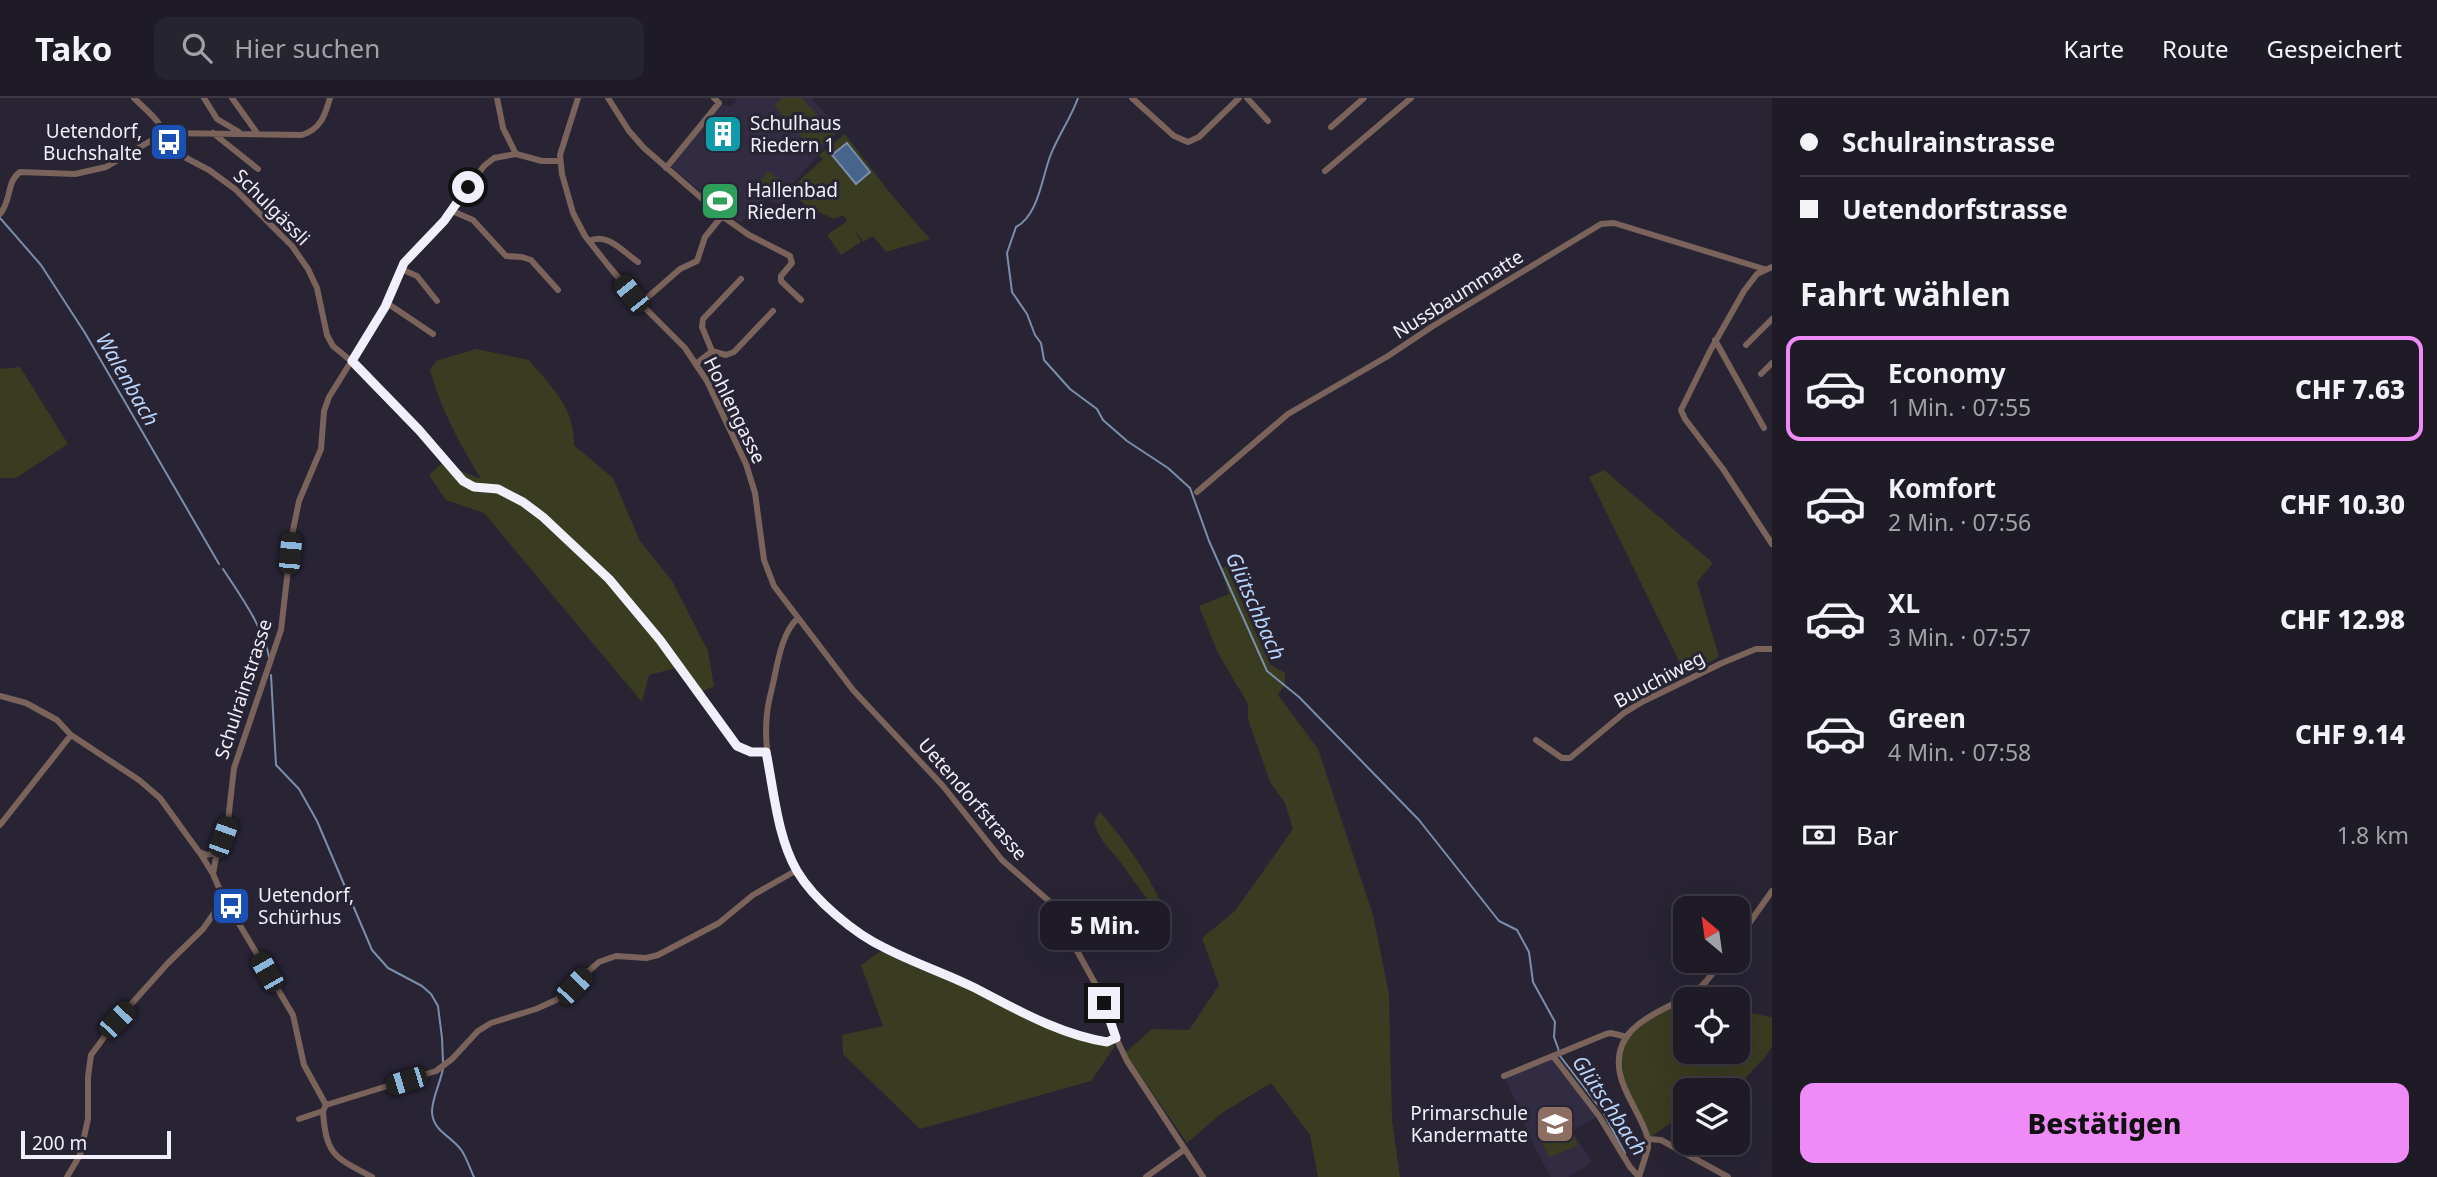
<!DOCTYPE html>
<html lang="de">
<meta charset="utf-8">
<style>
:root{--surface:#1e1b27;--page:#26242f;--text:#f1f3f6;--muted:#a1a1a7;--line:#3c3944;--accent:#ef8bf6}
body{margin:0;font-family:"Noto Sans",sans-serif;background:var(--page);color:var(--text);height:100vh;display:flex;flex-direction:column;font-size:26px;white-space:nowrap}
*{box-sizing:border-box;margin:0}
p{font-size:23px;color:var(--muted)}
.icon{flex:none;width:38px;height:38px;fill:none;stroke:currentColor;stroke-width:2;stroke-linecap:round;stroke-linejoin:round}
.map{position:relative;flex:1;overflow:hidden}
.details{display:flex;flex-direction:column;background:var(--surface);width:665px}
.details>*{flex:none}
.banner{display:grid;align-content:center;height:154px;padding:0 28px;background:var(--surface)}
.needle{width:46px;rotate:331deg}
.tools{position:absolute;left:1673px;top:798px;display:grid;gap:14px}
.tools a{display:grid;place-items:center;width:77px;height:77px;border-radius:14px;background:var(--surface);box-shadow:0 7px 28px #0002,0 0 0 2px var(--line);font-size:35px}
.scale{position:absolute;left:21px;bottom:18px;width:150px;box-sizing:border-box;padding-left:7px;border:4px solid #f1effa;border-top:0;font-size:19px;line-height:24px;white-space:nowrap;color:#f1effa;-webkit-text-stroke:5px #282434;paint-order:stroke}
.end{position:absolute;width:32px;height:32px;margin:-16px;border:9px solid #f1effa;background:#111;box-shadow:0 0 0 4px #111}
.from{border-radius:50%}
.bubble{position:absolute;height:49px;border-radius:14px;background:var(--surface);box-shadow:0 7px 28px #0002,0 0 0 2px var(--line);font-size:23px;font-weight:800;line-height:49px;text-align:center}
.car{position:absolute;width:21px;height:42px;margin:-21px -10px;border-radius:9px;box-shadow:0 0 5px 2px #0007;background:linear-gradient(#222 24%,#8ab4d8 0 40%,#222 0 76%,#8ab4d8 0 86%,#222 0)}
.banner b{display:flex;align-items:center;gap:24px;height:66px;font-size:26px}
.banner b+b{border-top:2px solid var(--line)}
.banner i{width:18px;height:18px;background:var(--text)}
ul{padding:0;list-style:none}
li{display:flex;align-items:center;gap:21px;height:105px;margin:0 14px 10px;padding:0 14px;border:4px solid transparent;border-radius:14px}
li div{flex:1}
li b{display:block;font-size:26px}
li em{font-style:normal;font-weight:800}
li.current{border-color:var(--accent)}
li>.icon{width:63px;height:63px;stroke-width:1.5}
h2{padding:0 28px;font-size:32px;line-height:84px}
.pay{display:flex;align-items:center;gap:18px;height:77px;padding:0 28px;font-size:26px}
.pay p{margin-inline-start:auto}
.primary-button{display:flex;gap:14px;margin-top:auto;padding:14px 28px}
.primary-button a{flex:1;height:80px;border-radius:14px;background:var(--accent);color:#111;font-size:28px;font-weight:800;line-height:80px;text-align:center}
header{display:flex;align-items:center;gap:42px;box-sizing:border-box;height:98px;padding:0 35px;background:var(--surface);border-bottom:2px solid var(--line)}
header strong{font-size:33px}
nav{display:flex;gap:38px;margin-inline-start:auto;font-size:24px}
.search{width:490px;height:63px;background:var(--page);display:flex;align-items:center;gap:18px;box-sizing:border-box;padding:0 24px;border-radius:14px;color:var(--muted);font-size:26px}
main{display:flex;flex:1;min-height:0}
.map>svg:first-child{display:block}
</style>
<header>
<strong>Tako</strong>
<div class="search"><svg class="icon" aria-label="search" viewBox="0 0 24 24"><circle cx="10" cy="10" r="6"/><path d="M15 15l6 6"/></svg>Hier suchen</div>
<nav><a>Karte</a><a>Route</a><a>Gespeichert</a></nav>
</header>
<main>
<div class="map">
<svg width="1772" height="1079" viewBox="0 0 1772 1079">
<rect width="100%" height="100%" fill="#282434"/>
<!-- built -->
<path fill="#322c42" d="M 738,0 L 811,0 L 840,32 L 794,84 L 781,107 L 766,101 L 740,125 L 671,69 L 721,7 L 732,8 Z
M 1553,961 L 1597,1019 L 1572,1033 L 1592,1064 L 1568,1079 L 1551,1079 L 1537,1054 L 1505,980 Z"/>
<!-- green -->
<path fill="#393c20" d="M 782,0 L 802,0 L 834,36 L 814,53 L 774,7 Z
M 845,36 L 890,95 L 930,141 L 886,154 L 873,138 L 863,144 L 854,131 L 861,144 L 841,157 L 827,137 L 847,123 L 843,117 L 834,121 L 808,109 L 792,96 L 799,83 L 823,61 L 819,57 Z
M 768,73 L 785,86 L 776,97 L 759,85 Z
M 476,251 L 529,262 C 551,289 575,309 574,347 L 613,380 L 640,443 L 672,483 L 708,553 L 714,588 L 699,595 L 680,569 L 649,577 L 642,604 L 484,415 L 446,402 L 429,377 L 442,365 L 481,381 C 460,346 441,312 430,272 L 436,263 Z
M 0,268 L 2,271 L 20,269 L 68,346 L 16,380 L 0,380 Z
M 1604,372 L 1713,465 L 1697,484 L 1719,559 L 1686,577 L 1589,379 Z
M 1226,468 L 1270,566 L 1285,575 L 1285,586 L 1278,597 L 1318,651 L 1373,817 L 1389,896 L 1392,1022 L 1400,1079 L 1318,1079 L 1310,1037 L 1271,985 L 1222,1015 L 1187,1045 L 1125,955 L 1152,931 L 1189,932 L 1219,887 L 1202,840 L 1235,813 L 1293,731 L 1285,705 L 1270,684 L 1248,621 L 1248,606 L 1218,555 L 1199,508 L 1229,496 L 1221,471 Z
M 1100,714 C 1116,731 1167,798 1163,820 C 1146,801 1133,781 1118,761 C 1107,748 1098,740 1094,723 Z
M 882,852 L 954,883 L 1052,931 L 1115,948 L 1091,983 L 920,1031 L 843,956 L 842,937 L 883,928 L 861,867 Z
M 1704,895 L 1705,901 L 1685,901 L 1685,954 L 1738,954 L 1738,913 L 1772,919 L 1772,948 L 1766,958 L 1734,992 L 1685,992 L 1685,1024 L 1678,1020 L 1648,1041 L 1624,989 L 1621,953 L 1630,934 L 1681,902 Z
M 1570,1030 L 1578,1047 L 1549,1060 L 1541,1042 Z"/>
<!-- water -->
<path fill="#47648b" stroke="#7a8eac" stroke-width="2" d="M 847,45 L 870,74 L 856,86 L 832,57 Z"/>
<g fill="none" stroke-linecap="round" stroke-linejoin="round">
<!-- stream -->
<path stroke="#7a8eac" stroke-width="2" d="M 1078,0 C 1071,20 1059,36 1051,56 C 1042,78 1039,117 1016,129 L 1007,155 L 1012,194 L 1027,216 L 1035,237 L 1041,245 L 1044,262 L 1070,291 L 1097,311 L 1103,322 L 1127,343 L 1168,370 L 1190,390 L 1209,443 L 1267,573 L 1299,599 L 1419,722 L 1499,823 L 1517,832 L 1529,854 L 1533,884 L 1555,924 L 1554,939 L 1559,953
M 0,120 L 41,167 L 85,235 L 219,466
M 223,471 C 238,494 265,532 269,559
M 271,577 L 276,667 L 299,691 L 317,723 L 372,852 L 388,870 L 422,888 L 431,896 L 438,908 L 442,940 L 443,964
M 1560,958 L 1603,1014 L 1625,1055
M 443,970 C 441,984 432,999 432,1014 C 433,1034 452,1038 462,1053 C 467,1061 470,1071 474,1079"/>
<!-- minor -->
<path stroke="#79635a" stroke-width="6" d="M 134,0 C 145,12 165,24 163,42 L 171,52 L 209,72 L 235,91 L 292,148 L 308,171 L 317,190 L 327,237 L 333,248 L 362,272 L 419,332 L 463,383 L 474,389 L 503,393 L 523,404 L 543,419 L 609,481 L 660,542 L 737,648 L 751,655 L 766,654
M 204,0 L 217,21 L 239,34
M 232,0 L 257,35
M 497,0 L 503,30 L 516,56
M 578,0 L 560,57 L 562,76 L 573,115 L 585,138 L 607,166 L 636,201 L 685,250 L 707,283 L 746,366 L 755,395 L 764,462 L 774,488 L 853,592 L 943,688 L 1002,762 L 1050,804 L 1097,889 L 1116,940 L 1127,963 L 1203,1079
M 608,0 L 629,33 L 644,50 L 722,118 L 749,137 L 790,158 L 792,165 L 781,178 L 781,183 L 801,202
M 1132,0 L 1174,38 L 1188,44 L 1199,39 L 1239,0
M 1247,0 L 1268,23
M 1331,29 L 1364,0
M 213,35 L 258,71
M 666,70 L 719,5 L 714,0
M 1325,73 L 1411,0
M 452,113 L 473,122 L 506,158 L 522,159 L 531,162 L 558,192
M 0,116 C 12,102 6,84 20,74 L 75,76 L 106,69 L 164,35 L 302,37 C 321,31 325,17 330,0
M 589,143 C 608,134 623,154 638,164
M 1772,169 L 1757,176 L 1744,193 L 1710,253 L 1681,312 L 1685,321 L 1723,371 L 1772,446
M 401,171 L 417,178 L 437,203
M 387,205 L 433,236
M 640,206 L 680,171 L 697,163 L 705,139 L 722,118
M 1715,242 L 1764,330
M 1746,247 L 1772,221
M 712,253 L 702,229 L 703,221 L 741,181
M 697,265 L 712,253 L 726,257 L 734,254 L 773,213
M 1761,276 L 1772,265
M 1197,394 L 1288,316 L 1388,258 L 1433,228 L 1601,126 L 1614,125 L 1764,171
M 798,520 C 780,536 777,571 771,594 C 761,633 768,660 775,698 C 780,723 784,747 796,770 C 832,840 931,868 997,901 C 1021,914 1091,951 1116,940
M 0,598 L 26,605 L 57,622 L 71,637 L 139,682 L 160,700 L 199,754 L 207,757 L 217,754
M 1536,642 L 1562,660 L 1570,660 L 1624,615 L 1642,604 L 1722,565 L 1756,551 L 1772,551
M 0,727 L 71,637
M 200,755 L 213,776
M 222,797 L 293,917 L 304,967 L 326,1007
M 1738,841 L 1772,793
M 1553,958 L 1599,1018 L 1630,1069 L 1639,1079
M 1504,978 L 1606,936 L 1611,935 L 1627,939
M 323,1013 C 326,1057 334,1059 372,1079
M 299,1021 L 323,1013 L 326,1007 L 436,973 L 452,961 L 478,933 L 491,925 L 536,911 L 556,902 L 599,864 L 616,858 L 646,860 L 658,857 L 719,825 L 753,797 L 797,772
M 1648,1041 L 1661,1042 L 1728,1079
M 67,1079 L 80,1057 L 88,1021 L 88,979 L 91,957 L 117,922 L 168,865 L 203,831 L 219,808 L 222,797 L 213,776 L 217,754 L 228,723 L 234,670 L 281,532 L 292,437 L 299,403 L 321,351 L 324,313 L 329,299 L 385,209 L 404,165 L 444,123 L 484,68 L 494,60 L 516,56 L 542,63 L 560,63
M 1146,1079 L 1185,1051
M 1639,1079 L 1648,1050 L 1648,1041 C 1642,1018 1625,999 1620,976 C 1610,926 1662,915 1693,895 C 1706,887 1713,874 1722,863"/>
<!-- rail -->
<path stroke="#9996a3" stroke-width="2" stroke-dasharray="10 5" stroke-linecap="butt" d="M 1738,1035 L 1738,1034
M 1725,1056 L 1732,1045"/>
</g>
<g fill="none" stroke-linecap="round" stroke-linejoin="round">
<!-- route -->
<path stroke="#f1effa" stroke-width="9" d="M 468,89 L 444,123 L 404,165 L 385,209 L 352,263 L 419,332 L 463,383 L 474,389 L 498,391 L 523,404 L 543,419 L 609,481 L 660,542 L 737,648 L 751,654 L 766,654 C 774,693 777,738 797,773 C 814,802 855,836 885,850 C 914,865 944,875 973,889 C 1016,911 1058,936 1107,944 L 1116,940 L 1104,905"/>
</g>
<!-- icons -->
<defs>
<g id="building-square" transform="scale(2.0125)"><rect x="-9" y="-9" width="18" height="18" rx="4" fill="#0f9aa8" stroke="#282434"/><path d="M-4-6H4V6H1V3H-1V6H-4ZM-2.5-4.3h1.7v1.8h-1.7ZM.8-4.3h1.7v1.8H.8ZM-2.5-1h1.7V.8h-1.7ZM.8-1h1.7V.8H.8Z" fill="#fff"/></g>
<g id="bus-square" transform="scale(2.0125)"><rect x="-9" y="-9" width="18" height="18" rx="4" fill="#1a4fb4" stroke="#282434"/><path d="M-5-6H5V4H4V6H2V4H-2V6H-4V4H-5ZM-3.5-4V0h7V-4ZM-3.5 1.2v1.5H-2V1.2ZM2 1.2v1.5H3.5V1.2Z" fill="#fff"/></g>
<g id="stadium-square" transform="scale(2.0125)"><rect x="-9" y="-9" width="18" height="18" rx="4" fill="#2e9e5b" stroke="#282434"/><path d="M0-5a6.5 5 0 1 0 0 10a6.5 5 0 1 0 0-10ZM-3.5-1.8h7v3.6h-7Z" fill="#fff"/></g>
<g id="school-square" transform="scale(2.0125)"><rect x="-9" y="-9" width="18" height="18" rx="4" fill="#8d6e63" stroke="#282434"/><path d="M0-5L7-2L0 1L-7-2ZM-4 1L0 2.5L4 1V4Q0 6-4 4Z" fill="#fff"/></g>
</defs>
<g fill-rule="evenodd">
<use href="#building-square" x="723" y="36"/>
<use href="#bus-square" x="169" y="44"/>
<use href="#stadium-square" x="720" y="103"/>
<use href="#bus-square" x="231" y="808"/>
<use href="#school-square" x="1555" y="1026"/>
</g>
<g text-anchor="middle" dominant-baseline="central" stroke-width="6" stroke-linejoin="round" paint-order="stroke">
<!-- poi labels -->
<g font-size="19" fill="#f1effa" stroke="#282434" text-anchor="start">
<text x="750" y="25">Schulhaus<tspan x="750" dy="22">Riedern 1</tspan></text>
<text x="142" y="33" text-anchor="end">Uetendorf,<tspan x="142" dy="22">Buchshalte</tspan></text>
<text x="747" y="92">Hallenbad<tspan x="747" dy="22">Riedern</tspan></text>
<text x="258" y="797">Uetendorf,<tspan x="258" dy="22">Schürhus</tspan></text>
<text x="1528" y="1015" text-anchor="end">Primarschule<tspan x="1528" dy="22">Kandermatte</tspan></text>
</g>
<!-- street labels -->
<g font-size="19" fill="#f1effa" stroke="#282434">
<text transform="translate(272 109) rotate(45)">Schulgässli</text>
<text transform="translate(1458 196) rotate(-32)">Nussbaummatte</text>
<text transform="translate(735 312) rotate(64)">Hohlengasse</text>
<text transform="translate(1659 581) rotate(-28)">Buuchiweg</text>
<text transform="translate(243 591) rotate(-72)">Schulrainstrasse</text>
<text transform="translate(973 701) rotate(49)">Uetendorfstrasse</text>
</g>
<!-- water labels -->
<g font-size="21" font-style="italic" fill="#b9d4fa" stroke="#282434">
<text transform="translate(128 281) rotate(60)">Walenbach</text>
<text transform="translate(1256 508) rotate(66)">Glütschbach</text>
<text transform="translate(1610 1007) rotate(56)">Glütschbach</text>
</g>
</g>
</svg>
<div class="tools">
<a><svg class="needle" viewBox="-14 -14 28 28"><path d="M0-13l5 13h-10z" fill="#e53935"/><path d="M0 13l5-13h-10z" fill="#a1a1a7"/></svg></a>
<a><svg class="icon" aria-label="locate" viewBox="0 0 24 24"><circle cx="12" cy="12" r="6"/><path d="M12 2v4M12 18v4M2 12h4M18 12h4"/></svg></a>
<a><svg class="icon" aria-label="layers" viewBox="0 0 24 24"><path d="M12 4l9 5-9 5-9-5zM3 14l9 5 9-5"/></svg></a>
</div>
<div class="scale">200 m</div>
<i class="end from" style="left:468px;top:89px"></i>
<i class="end" style="left:1104px;top:905px"></i>
<div class="bubble" style="left:1040px;top:803px;width:130px">5 Min.</div>
<i class="car" style="left:631px;top:196px;rotate:321deg"></i>
<i class="car" style="left:290px;top:455px;rotate:5deg"></i>
<i class="car" style="left:223px;top:739px;rotate:20deg"></i>
<i class="car" style="left:267px;top:874px;rotate:330deg"></i>
<i class="car" style="left:574px;top:888px;rotate:44deg"></i>
<i class="car" style="left:117px;top:922px;rotate:44deg"></i>
<i class="car" style="left:406px;top:983px;rotate:253deg"></i>
</div>
<section class="details">
<div class="banner">
<b><i class="from"></i>Schulrainstrasse</b>
<b><i></i>Uetendorfstrasse</b>
</div>
<h2>Fahrt wählen</h2>
<ul>
<li class="current"><svg class="icon" aria-label="car" viewBox="0 0 24 24"><path d="M5 17H2v-5l4-1 3-4h7l3 4 3 1v5h-3M9 17h6M6 11h13"/><circle cx="7" cy="17" r="2"/><circle cx="17" cy="17" r="2"/></svg><div><b>Economy</b><p>1 Min. · 07:55</p></div><em>CHF 7.63</em></li>
<li><svg class="icon" aria-label="car" viewBox="0 0 24 24"><path d="M5 17H2v-5l4-1 3-4h7l3 4 3 1v5h-3M9 17h6M6 11h13"/><circle cx="7" cy="17" r="2"/><circle cx="17" cy="17" r="2"/></svg><div><b>Komfort</b><p>2 Min. · 07:56</p></div><em>CHF 10.30</em></li>
<li><svg class="icon" aria-label="car" viewBox="0 0 24 24"><path d="M5 17H2v-5l4-1 3-4h7l3 4 3 1v5h-3M9 17h6M6 11h13"/><circle cx="7" cy="17" r="2"/><circle cx="17" cy="17" r="2"/></svg><div><b>XL</b><p>3 Min. · 07:57</p></div><em>CHF 12.98</em></li>
<li><svg class="icon" aria-label="car" viewBox="0 0 24 24"><path d="M5 17H2v-5l4-1 3-4h7l3 4 3 1v5h-3M9 17h6M6 11h13"/><circle cx="7" cy="17" r="2"/><circle cx="17" cy="17" r="2"/></svg><div><b>Green</b><p>4 Min. · 07:58</p></div><em>CHF 9.14</em></li>
</ul>
<div class="pay"><svg class="icon" aria-label="cash" viewBox="0 0 24 24"><path d="M3 7h18v10H3z"/><circle cx="12" cy="12" r="2"/></svg>Bar<p>1.8 km</p></div>
<div class="primary-button"><a>Bestätigen</a></div>
</section>
</main>
